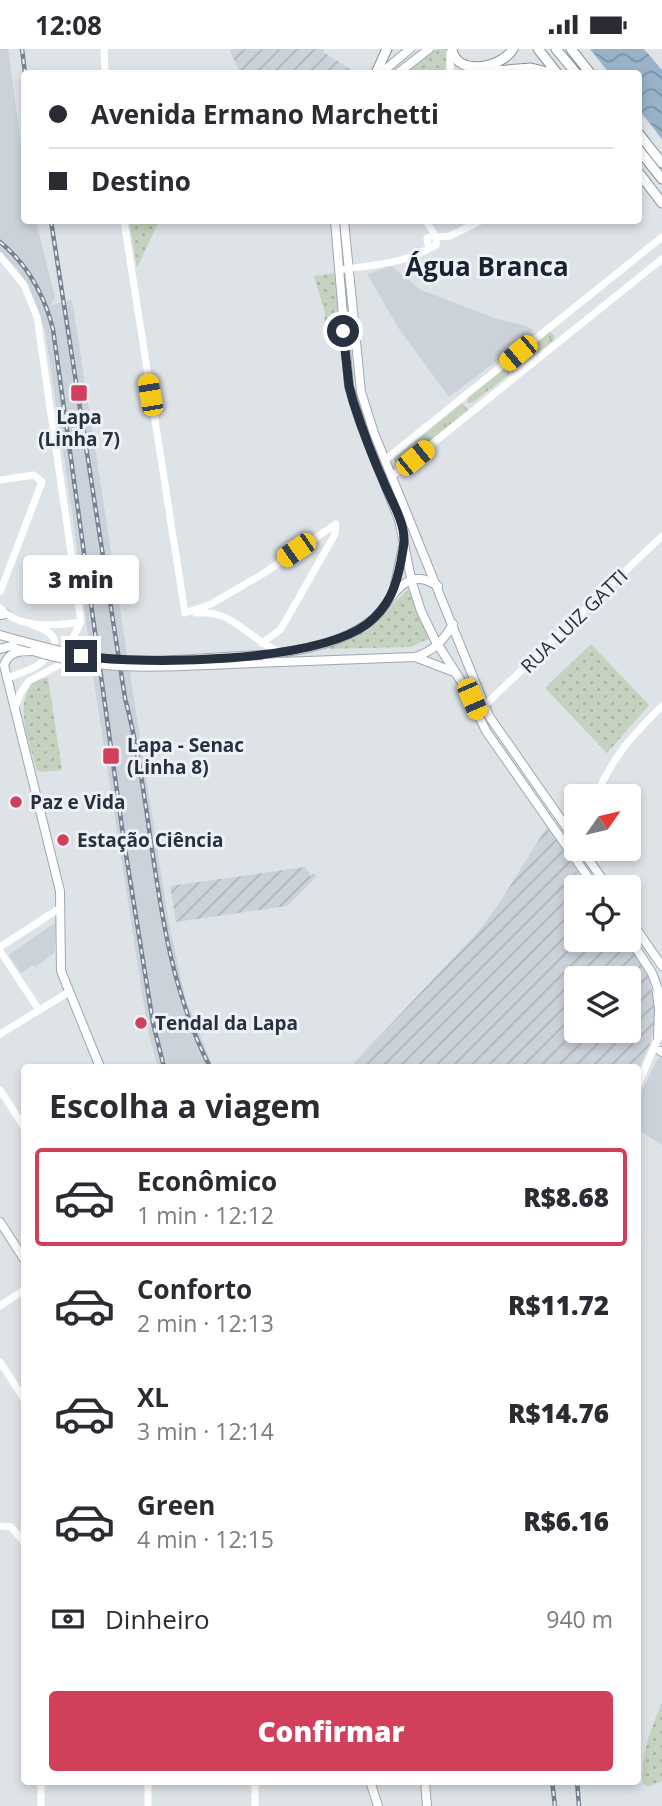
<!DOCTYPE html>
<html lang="pt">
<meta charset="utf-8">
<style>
:root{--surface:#fff;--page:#f7f7f7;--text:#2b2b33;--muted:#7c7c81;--line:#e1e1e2;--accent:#d23f5b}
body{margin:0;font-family:"Open Sans",sans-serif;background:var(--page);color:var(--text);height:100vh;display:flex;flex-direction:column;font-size:26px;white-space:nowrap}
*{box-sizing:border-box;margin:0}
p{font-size:23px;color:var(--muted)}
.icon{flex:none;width:38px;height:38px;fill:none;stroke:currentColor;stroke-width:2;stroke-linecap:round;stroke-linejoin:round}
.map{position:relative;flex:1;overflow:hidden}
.details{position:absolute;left:21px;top:1015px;width:620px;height:721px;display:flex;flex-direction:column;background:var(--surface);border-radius:7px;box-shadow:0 4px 10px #0003}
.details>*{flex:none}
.guide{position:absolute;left:21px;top:21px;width:621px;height:154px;border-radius:7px;box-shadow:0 4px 10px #0003;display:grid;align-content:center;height:154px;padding:0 28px;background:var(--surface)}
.needle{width:46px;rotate:56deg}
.buttons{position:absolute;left:564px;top:735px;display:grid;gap:14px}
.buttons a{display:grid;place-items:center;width:77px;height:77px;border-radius:7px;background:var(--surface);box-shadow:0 4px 10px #0003;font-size:35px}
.end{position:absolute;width:32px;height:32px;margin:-16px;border:9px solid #273140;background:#fff;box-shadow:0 0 0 4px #fff}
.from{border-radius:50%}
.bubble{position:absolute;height:49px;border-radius:7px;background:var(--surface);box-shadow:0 4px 10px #0003;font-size:23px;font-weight:800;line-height:49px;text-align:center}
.car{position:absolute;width:21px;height:42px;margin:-21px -10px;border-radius:9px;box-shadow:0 0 5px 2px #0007;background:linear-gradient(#f5c518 24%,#345 0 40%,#f5c518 0 76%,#345 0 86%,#f5c518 0)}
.guide b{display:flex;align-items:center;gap:24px;height:66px;font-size:26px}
.guide b+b{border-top:2px solid var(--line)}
.guide i{width:18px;height:18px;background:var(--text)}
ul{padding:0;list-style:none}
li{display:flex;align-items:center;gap:21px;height:98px;margin:0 14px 10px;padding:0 14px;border:4px solid transparent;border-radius:7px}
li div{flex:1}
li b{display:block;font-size:26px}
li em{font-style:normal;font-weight:800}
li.selected{border-color:var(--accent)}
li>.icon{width:63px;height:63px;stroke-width:1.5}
h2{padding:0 28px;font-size:32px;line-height:84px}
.pay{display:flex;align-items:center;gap:18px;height:77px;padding:0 28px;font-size:26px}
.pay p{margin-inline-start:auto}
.cta{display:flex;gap:14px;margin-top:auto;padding:14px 28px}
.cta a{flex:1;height:80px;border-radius:7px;background:var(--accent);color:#fff;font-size:28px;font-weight:800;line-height:80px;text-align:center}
.status{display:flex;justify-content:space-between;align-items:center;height:49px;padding:0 35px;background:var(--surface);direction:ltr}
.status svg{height:19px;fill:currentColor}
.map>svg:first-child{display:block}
</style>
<div class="status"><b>12:08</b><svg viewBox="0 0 49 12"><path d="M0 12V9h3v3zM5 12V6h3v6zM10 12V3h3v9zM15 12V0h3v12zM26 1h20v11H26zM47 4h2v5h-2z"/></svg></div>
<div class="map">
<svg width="662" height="1757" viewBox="0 0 662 1757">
<defs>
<pattern id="industrial-furrows" width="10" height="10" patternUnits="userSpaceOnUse" patternTransform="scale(1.75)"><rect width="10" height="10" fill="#ccd2da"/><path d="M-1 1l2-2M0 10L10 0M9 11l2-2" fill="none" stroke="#afb5bc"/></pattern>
<pattern id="grass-tufts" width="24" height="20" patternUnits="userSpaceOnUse" patternTransform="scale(1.75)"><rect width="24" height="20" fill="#c5d2bf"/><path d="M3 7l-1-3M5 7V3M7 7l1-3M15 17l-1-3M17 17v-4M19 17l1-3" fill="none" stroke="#a9b5a5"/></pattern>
<pattern id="park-dots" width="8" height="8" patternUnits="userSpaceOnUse" patternTransform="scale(1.75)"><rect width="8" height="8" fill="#c5d2bf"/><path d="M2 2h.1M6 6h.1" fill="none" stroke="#a9b5a5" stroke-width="1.8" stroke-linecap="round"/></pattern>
<pattern id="water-waves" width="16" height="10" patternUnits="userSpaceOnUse" patternTransform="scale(1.75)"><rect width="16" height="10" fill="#98b2ca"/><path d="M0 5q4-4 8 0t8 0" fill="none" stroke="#7c91a5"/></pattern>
</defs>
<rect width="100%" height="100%" fill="#dee3e8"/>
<!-- built -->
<path fill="#ccd2da" d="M 0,0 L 8,0 L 24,117 L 24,172 L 36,172 L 55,249 L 51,256 L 72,251 L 169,875 L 186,951 L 213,1018 L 158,1018 L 148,982 L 92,620 L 73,469 L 45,281 L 29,240 L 17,220 L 0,203 Z
M 391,217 L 421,241 L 497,270 L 527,277 L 533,281 L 530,287 L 449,348 L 399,280 L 367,225 Z
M 56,873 L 54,904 L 35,918 L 33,916 L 21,924 L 9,906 Z
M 662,1008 L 662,1096 L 637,1080 L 637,1051 L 657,1011 Z"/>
<!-- industrial -->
<path fill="url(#industrial-furrows)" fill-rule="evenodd" d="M 229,0 L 325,0 L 323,3 L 357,24 L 240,24 Z
M 547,778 L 588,838 L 576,838 L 576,891 L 625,891 L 649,928 L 656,960 L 654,977 L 650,995 L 637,1024 L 637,1018 L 350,1018 L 478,883 L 498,856 ZM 576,929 L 628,929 L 628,982 L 576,982 Z
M 305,818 L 307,822 L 309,822 L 310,828 L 314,824 L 317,827 L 287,857 L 176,873 L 170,837 Z"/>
<!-- grass -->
<path fill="url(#grass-tufts)" d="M 550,282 L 554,287 L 553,292 L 472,354 L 467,354 L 468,348 Z
M 462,354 L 468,361 L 398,418 L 394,410 Z"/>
<!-- park -->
<path fill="url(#park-dots)" d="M 436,0 L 447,0 L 446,24 L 406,24 Z
M 129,172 L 159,172 L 137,219 Z
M 336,224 L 340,285 L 328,288 L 324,278 L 325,264 L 314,227 Z
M 408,540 L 431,589 L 410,598 L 323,600 L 322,596 C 368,587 377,572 408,540 Z
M 591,595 L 649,656 L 607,704 L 545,639 Z
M 48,629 L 62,721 L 43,723 L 37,721 L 35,715 C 28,689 14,655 34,631 Z
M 662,1654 L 662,1732 L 648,1738 L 643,1734 C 640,1706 651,1679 662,1654 Z"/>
<!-- water -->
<path fill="url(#water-waves)" d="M 590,0 L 644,0 L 662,21 L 662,90 L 639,61 L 639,24 L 609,24 Z"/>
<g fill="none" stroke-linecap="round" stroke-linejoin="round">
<!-- primary casing -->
<g stroke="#9da7b4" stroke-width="10">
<path id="primary" d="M 381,24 L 410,0
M 398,24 L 429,0
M 335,172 L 349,337 L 360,373 L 399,471 L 412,534 L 421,562 L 435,591 L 466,640 L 486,682 L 595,838
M 344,172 L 361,343 L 374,384 L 489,667 L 576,792
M 393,546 L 403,497
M 0,566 L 6,565
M 0,586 L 18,591
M 0,600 L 11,597 L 24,598
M 33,602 C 20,602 9,602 4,616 L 60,842 L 61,922 L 100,1018
M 263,606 C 300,602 346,594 374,569 C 387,558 395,536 412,531 C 422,528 429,532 438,537
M 415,608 L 454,623
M 230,615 L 415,608 C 434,602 443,592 453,575
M 581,800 L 608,838
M 628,868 L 662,917
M 628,887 L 652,924 L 662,951
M 657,944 L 659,960 L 658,990
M 660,1002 L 662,1003
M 0,1173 L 24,1210
M 370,1732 L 378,1757
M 425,1732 L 427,1757"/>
</g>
<!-- highway casing -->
<g stroke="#85909f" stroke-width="11">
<path id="highway" d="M 452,0 C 456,28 502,19 513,0
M 538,0 L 557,24
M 556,0 L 576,24
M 571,0 L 590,24
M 376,24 L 387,0
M 470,24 L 531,19 L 551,24
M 639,85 L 662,114
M 639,101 L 662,130
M 639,124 L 662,154"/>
</g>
<!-- secondary -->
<path stroke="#fff" stroke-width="7" d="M 104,0 L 105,24
M 450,24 L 450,4 L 452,0
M 124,172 L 185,564
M 426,172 L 436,188
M 435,187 L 427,189 L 428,196 L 433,198 L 436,196 L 437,188
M 437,188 L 450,187 L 480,172
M 0,207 L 24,236 L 37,268 L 81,573 L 59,616 L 29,632 L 20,645 L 15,659
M 340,221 C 370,216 405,215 431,198
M 385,411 L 662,188
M 392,427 L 662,210
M 0,431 L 34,426 L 42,433 L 0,543
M 0,559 C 19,580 55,577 81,573
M 185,564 L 211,555 L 261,526 L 336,475
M 196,564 C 234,560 247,590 280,603
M 262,594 L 280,581 L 285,573 L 335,485 L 336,475
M 7,629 C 26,622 45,618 53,598 C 55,594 56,592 53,588 C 49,581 35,577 28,574
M 485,656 L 662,487
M 596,747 C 613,707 632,687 662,657
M 0,898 L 60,859
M 0,902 L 39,961
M 0,985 L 69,943
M 637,1038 L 659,987
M 0,1041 L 24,1078
M 0,1257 L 24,1241
M 0,1313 L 24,1350
M 0,1477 L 11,1478 L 24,1493
M 148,1732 L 148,1757
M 41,1757 L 41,1732
M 255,1757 L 255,1732"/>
<!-- primary -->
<use href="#primary" stroke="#fff" stroke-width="8"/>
<!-- highway -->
<use href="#highway" stroke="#fff" stroke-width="9"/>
<!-- rail casing -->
<g stroke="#778292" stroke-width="4.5">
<path id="rail" d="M 22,0 L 25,24
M 51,172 L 125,649 C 157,771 151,904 210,1018
M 0,193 C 28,216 44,245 53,280 L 124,793 L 153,974 L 164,1018
M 552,1732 L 555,1757
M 577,1732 L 579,1757"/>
</g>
<!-- rail -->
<use href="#rail" stroke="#eef1f6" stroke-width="2" stroke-dasharray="5" stroke-linecap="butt"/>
<!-- primary-bridge casing -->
<g stroke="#9da7b4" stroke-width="10" stroke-linecap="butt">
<path id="primary-bridge" d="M 18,591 C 47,599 77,607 107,610 C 159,615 212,608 263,606
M 33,602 C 98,623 163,618 230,615"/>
</g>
<!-- primary-bridge -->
<use href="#primary-bridge" stroke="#fff" stroke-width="8"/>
</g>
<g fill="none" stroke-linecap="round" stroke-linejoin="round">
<!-- route -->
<path stroke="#273140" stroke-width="9" d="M 81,607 C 146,616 314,614 367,575 C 389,558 396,538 401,512 C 402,505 404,498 404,491 C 404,472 392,453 385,436 C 373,409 362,380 353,352 L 349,337 L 343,282"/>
</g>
<!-- markers -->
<g fill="#d23f5b" stroke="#eef1f6" stroke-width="2.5">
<rect x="70" y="335" width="18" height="18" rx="3.5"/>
<rect x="102" y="698" width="18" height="18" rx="3.5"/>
<circle cx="16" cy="753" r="7"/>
<circle cx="63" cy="791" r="7"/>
<circle cx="141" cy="974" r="7"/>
</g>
<g text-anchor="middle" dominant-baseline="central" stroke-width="6" stroke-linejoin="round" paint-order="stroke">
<!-- poi labels -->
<g font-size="19" font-weight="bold" fill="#273140" stroke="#eef1f6" text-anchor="start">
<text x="79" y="368" text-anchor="middle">Lapa<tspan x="79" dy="22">(Linha 7)</tspan></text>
<text x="127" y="696">Lapa - Senac<tspan x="127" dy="22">(Linha 8)</tspan></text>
<text x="30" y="753">Paz e Vida</text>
<text x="77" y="791">Estação Ciência</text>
<text x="155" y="974">Tendal da Lapa</text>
</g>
<!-- street labels -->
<g font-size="19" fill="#273140" stroke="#eef1f6">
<text transform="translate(574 572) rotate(-44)">RUA LUIZ GATTI</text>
</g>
<!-- district labels -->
<g font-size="26" font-weight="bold" fill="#192230" stroke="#eef1f6">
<text x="487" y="217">Água Branca</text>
</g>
</g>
</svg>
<div class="buttons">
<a><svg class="needle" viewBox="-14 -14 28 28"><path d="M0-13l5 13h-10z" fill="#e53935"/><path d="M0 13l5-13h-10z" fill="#7c7c81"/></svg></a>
<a><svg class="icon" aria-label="locate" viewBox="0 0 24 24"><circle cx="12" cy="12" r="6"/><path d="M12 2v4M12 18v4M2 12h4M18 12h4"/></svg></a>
<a><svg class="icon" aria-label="layers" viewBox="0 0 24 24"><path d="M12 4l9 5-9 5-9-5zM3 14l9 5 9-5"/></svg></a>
</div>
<i class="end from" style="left:343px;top:282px"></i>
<i class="end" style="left:81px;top:607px"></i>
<div class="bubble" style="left:23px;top:506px;width:116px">3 min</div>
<i class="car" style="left:518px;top:304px;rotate:230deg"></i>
<i class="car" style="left:150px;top:346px;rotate:350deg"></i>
<i class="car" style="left:415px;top:409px;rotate:51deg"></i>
<i class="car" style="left:296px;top:501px;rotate:235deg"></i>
<i class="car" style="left:472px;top:650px;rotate:157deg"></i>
<div class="guide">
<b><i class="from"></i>Avenida Ermano Marchetti</b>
<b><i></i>Destino</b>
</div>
<section class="details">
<h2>Escolha a viagem</h2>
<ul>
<li class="selected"><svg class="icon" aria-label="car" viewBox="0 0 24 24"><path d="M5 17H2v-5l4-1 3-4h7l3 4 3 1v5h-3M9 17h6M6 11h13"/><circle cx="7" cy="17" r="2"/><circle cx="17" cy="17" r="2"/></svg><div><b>Econômico</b><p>1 min · 12:12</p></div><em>R$8.68</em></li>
<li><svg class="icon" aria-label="car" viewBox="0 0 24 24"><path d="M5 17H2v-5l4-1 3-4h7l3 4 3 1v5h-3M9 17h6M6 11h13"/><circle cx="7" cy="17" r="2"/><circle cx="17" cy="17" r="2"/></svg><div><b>Conforto</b><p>2 min · 12:13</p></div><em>R$11.72</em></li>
<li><svg class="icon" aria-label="car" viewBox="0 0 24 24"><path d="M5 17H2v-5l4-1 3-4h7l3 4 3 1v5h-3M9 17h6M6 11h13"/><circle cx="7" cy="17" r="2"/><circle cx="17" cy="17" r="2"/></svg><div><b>XL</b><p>3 min · 12:14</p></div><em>R$14.76</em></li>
<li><svg class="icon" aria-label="car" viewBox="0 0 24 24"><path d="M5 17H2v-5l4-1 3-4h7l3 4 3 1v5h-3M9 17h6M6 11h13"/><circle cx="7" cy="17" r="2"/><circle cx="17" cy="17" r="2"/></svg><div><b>Green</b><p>4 min · 12:15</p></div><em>R$6.16</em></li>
</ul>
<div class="pay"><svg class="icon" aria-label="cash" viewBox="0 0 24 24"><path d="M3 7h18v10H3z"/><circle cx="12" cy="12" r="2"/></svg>Dinheiro<p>940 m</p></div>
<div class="cta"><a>Confirmar</a></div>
</section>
</div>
